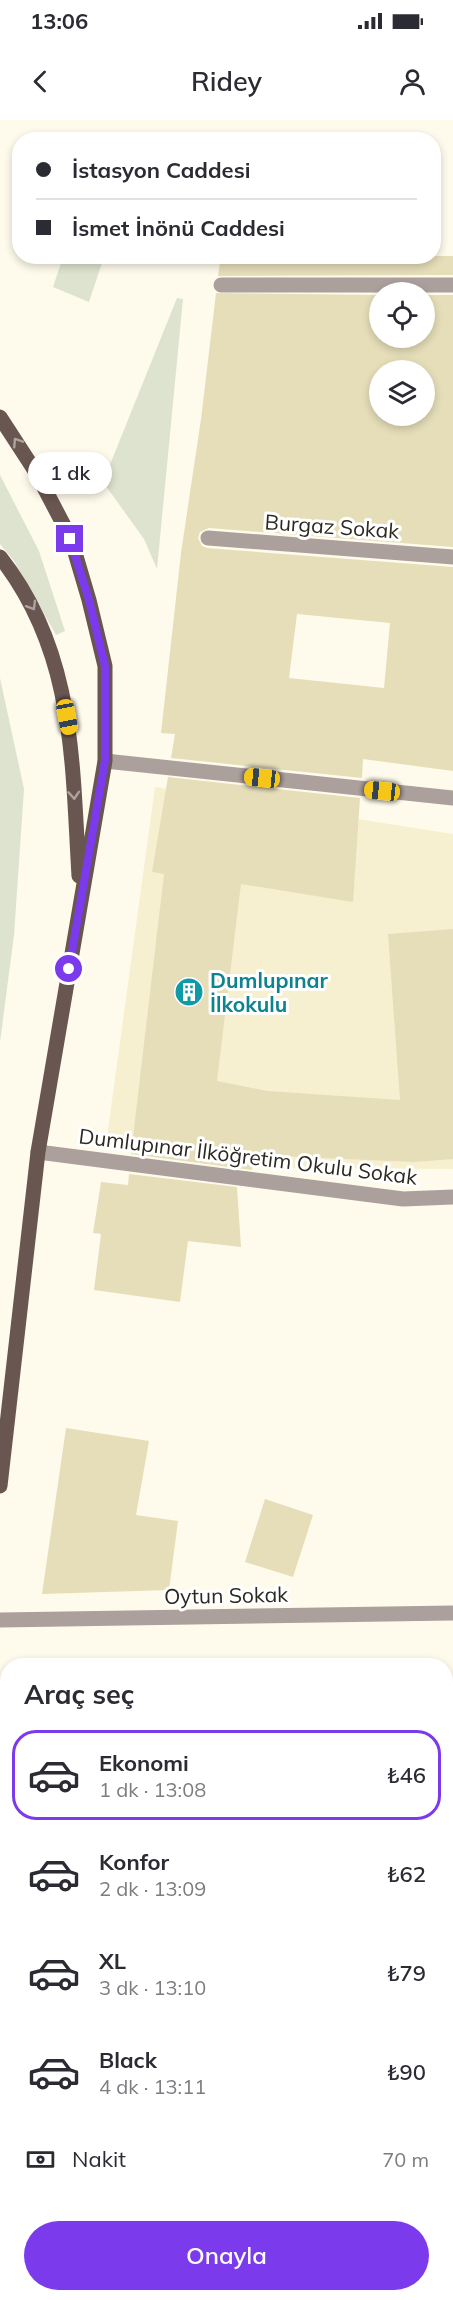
<!DOCTYPE html>
<html lang="tr">
<meta charset="utf-8">
<style>
:root{--surface:#fff;--page:#f2f2f3;--text:#2b2b33;--muted:#7c7c81;--line:#e1e1e2;--accent:#7c3aed}
body{margin:0;font-family:Mulish,sans-serif;background:var(--page);color:var(--text);height:100vh;display:flex;flex-direction:column;font-size:22px;white-space:nowrap}
*{box-sizing:border-box;margin:0}
p{font-size:20px;color:var(--muted)}
.icon{flex:none;width:33px;height:33px;fill:none;stroke:currentColor;stroke-width:2;stroke-linecap:round;stroke-linejoin:round}
.map{position:relative;flex:1;overflow:hidden}
.sheet{position:absolute;left:0px;top:1538px;width:453px;height:644px;display:flex;flex-direction:column;background:var(--surface);border-radius:24px 24px 0 0;box-shadow:0 3px 9px #0003}
.sheet>*{flex:none}
.hud{position:absolute;left:12px;top:12px;width:429px;height:132px;border-radius:24px;box-shadow:0 3px 9px #0003;display:grid;align-content:center;height:132px;padding:0 24px;background:var(--surface)}
.controls{position:absolute;left:369px;top:162px;display:grid;gap:12px}
.controls a{display:grid;place-items:center;width:66px;height:66px;border-radius:50%;background:var(--surface);box-shadow:0 3px 9px #0003;font-size:30px}
.end{position:absolute;width:27px;height:27px;margin:-14px;border:8px solid #7c3aed;background:#fff;box-shadow:0 0 0 3px #fff}
.from{border-radius:50%}
.bubble{position:absolute;height:42px;border-radius:21px;background:var(--surface);box-shadow:0 3px 9px #0003;font-size:20px;font-weight:600;line-height:42px;text-align:center}
.car{position:absolute;width:18px;height:36px;margin:-18px -9px;border-radius:8px;box-shadow:0 0 4px 2px #0007;background:linear-gradient(#f5c518 24%,#345 0 40%,#f5c518 0 76%,#345 0 86%,#f5c518 0)}
.hud b{display:flex;align-items:center;gap:21px;height:57px;font-size:22px}
.hud b+b{border-top:2px solid var(--line)}
.hud i{width:15px;height:15px;background:var(--text)}
ul{padding:0;list-style:none}
li{display:flex;align-items:center;gap:18px;height:90px;margin:0 12px 9px;padding:0 12px;border:3px solid transparent;border-radius:24px}
li div{flex:1}
li b{display:block;font-size:22px}
li em{font-style:normal;font-weight:600}
li.selected{border-color:var(--accent)}
li>.icon{width:54px;height:54px;stroke-width:1.5}
h2{padding:0 24px;font-size:27px;line-height:72px}
.pay{display:flex;align-items:center;gap:15px;height:66px;padding:0 24px;font-size:22px}
.pay p{margin-inline-start:auto}
.action{display:flex;gap:12px;margin-top:auto;padding:12px 24px}
.action a{flex:1;height:69px;border-radius:36px;background:var(--accent);color:#fff;font-size:24px;font-weight:600;line-height:69px;text-align:center}
.status{display:flex;justify-content:space-between;align-items:center;height:42px;padding:0 30px;background:var(--surface);direction:ltr}
.status svg{height:16px;fill:currentColor}
header{display:flex;justify-content:space-between;align-items:center;height:78px;padding:0 24px;background:var(--surface);font-size:27px;font-weight:600}
.map>svg:first-child{display:block}
</style>
<div class="status"><b>13:06</b><svg viewBox="0 0 49 12"><path d="M0 12V9h3v3zM5 12V6h3v6zM10 12V3h3v9zM15 12V0h3v12zM26 1h20v11H26zM47 4h2v5h-2z"/></svg></div>
<header><svg class="icon" aria-label="back" viewBox="0 0 24 24"><path d="M15 5l-7 7 7 7"/></svg>Ridey<svg class="icon" aria-label="person" viewBox="0 0 24 24"><circle cx="12" cy="8" r="4"/><path d="M4 21q1-7 8-7t8 7"/></svg></header>
<div class="map">
<svg width="453" height="2180" viewBox="0 0 453 2180">
<rect width="100%" height="100%" fill="#fefbec"/>
<!-- built -->
<path fill="#f7f0d0" d="M 155,667 L 453,714 L 453,1049 L 291,1048 L 106,1024 Z"/>
<!-- green -->
<path fill="#dde3ce" d="M 63,137 L 104,137 L 89,182 L 53,167 Z
M 177,178 L 183,179 L 157,449 L 144,419 L 103,362 Z
M 0,355 L 39,431 L 65,511 L 56,515 L 14,441 L 0,424 Z
M 0,558 L 24,669 L 14,815 L 0,922 Z
M 0,1978 L 7,1979 L 7,2107 L 0,2105 Z
M 446,2048 L 453,2049 L 453,2180 L 298,2180 L 272,2174 L 446,2174 Z
M 0,2142 L 7,2144 L 8,2174 L 124,2174 L 149,2180 L 0,2180 Z"/>
<!-- building -->
<path fill="#e6deb9" fill-rule="evenodd" d="M 221,136 L 453,136 L 453,155 L 218,156 Z
M 216,173 L 380,175 L 380,218 L 424,218 L 424,175 L 453,175 L 453,427 L 209,408 L 200,412 L 198,418 L 202,426 L 207,428 L 453,447 L 453,651 L 363,639 L 362,658 L 171,638 L 175,614 L 161,613 L 181,433 L 201,299 ZM 380,250 L 424,250 L 424,296 L 380,296 ZM 297,494 L 390,503 L 384,568 L 289,558 Z
M 168,657 L 360,678 L 353,782 L 241,764 L 217,961 L 268,971 L 400,980 L 388,814 L 453,809 L 453,1039 L 414,1042 L 254,1035 L 252,1050 L 131,1034 L 164,754 L 152,752 Z
M 129,1054 L 237,1067 L 241,1127 L 188,1121 L 180,1182 L 94,1170 L 101,1114 L 93,1113 L 101,1062 L 128,1065 Z
M 66,1308 L 149,1321 L 136,1395 L 178,1401 L 169,1470 L 42,1474 Z
M 265,1379 L 313,1395 L 293,1457 L 245,1442 Z"/>
<g fill="none" stroke-linecap="round" stroke-linejoin="round">
<!-- minor -->
<path stroke="#aca09d" stroke-width="15" d="M 221,165 L 453,165
M 208,418 L 453,437
M 105,641 L 453,678
M 38,1032 L 403,1079 L 453,1077
M 0,1500 L 453,1493
M 0,1727 L 8,1728
M 446,1743 L 453,1744"/>
<!-- major -->
<path stroke="#6a5651" stroke-width="15" d="M 0,297 L 37,354 L 71,419 L 89,480 L 105,546 L 105,641 L 38,1032 L 0,1366
M 0,437 C 75,532 72,642 79,756
M 0,2125 L 8,2127
M 191,2174 L 217,2180"/>
</g>
<!-- one-way arrows -->
<defs><path id="oneway-chevron" d="M-2-3.5L2.5 0L-2 3.5" fill="none" stroke-width="1.6" stroke-linecap="round" stroke-linejoin="round" transform="scale(1.5)"/></defs>
<g stroke="#ada29f">
<use href="#oneway-chevron" transform="translate(17 322) rotate(-123)"/>
<use href="#oneway-chevron" transform="translate(32 486) rotate(59)"/>
<use href="#oneway-chevron" transform="translate(74 675) rotate(86)"/>
</g>
<g fill="none" stroke-linecap="round" stroke-linejoin="round">
<!-- route -->
<path stroke="#7c3aed" stroke-width="8" d="M 69,849 L 105,641 L 105,546 L 89,480 L 70,419"/>
</g>
<!-- icons -->
<defs>
<g id="building-disc" transform="scale(1.5)"><circle r="9.5" fill="#0f9aa8" stroke="#fff"/><path d="M-4-6H4V6H1V3H-1V6H-4ZM-2.5-4.3h1.7v1.8h-1.7ZM.8-4.3h1.7v1.8H.8ZM-2.5-1h1.7V.8h-1.7ZM.8-1h1.7V.8H.8Z" fill="#fff"/></g>
</defs>
<g fill-rule="evenodd">
<use href="#building-disc" x="189" y="872"/>
</g>
<g text-anchor="middle" dominant-baseline="central" stroke-width="6" stroke-linejoin="round" paint-order="stroke">
<!-- street labels -->
<g font-size="21" fill="#2b2920" stroke="#fff">
<text transform="translate(332 406) rotate(4)">Burgaz Sokak</text>
<text transform="translate(248 1036) rotate(7)">Dumlupınar İlköğretim Okulu Sokak</text>
<text transform="translate(226 1475) rotate(-1)">Oytun Sokak</text>
</g>
<!-- culture labels -->
<g font-size="21" font-weight="bold" fill="#0d838f" stroke="#fff" text-anchor="start">
<text x="210" y="860">Dumlupınar<tspan x="210" dy="24">İlkokulu</tspan></text>
</g>
</g>
</svg>
<div class="controls">
<a><svg class="icon" aria-label="locate" viewBox="0 0 24 24"><circle cx="12" cy="12" r="6"/><path d="M12 2v4M12 18v4M2 12h4M18 12h4"/></svg></a>
<a><svg class="icon" aria-label="layers" viewBox="0 0 24 24"><path d="M12 4l9 5-9 5-9-5zM3 14l9 5 9-5"/></svg></a>
</div>
<i class="end from" style="left:69px;top:849px"></i>
<i class="end" style="left:70px;top:419px"></i>
<div class="bubble" style="left:28px;top:332px;width:84px">1 dk</div>
<i class="car" style="left:67px;top:597px;rotate:169deg"></i>
<i class="car" style="left:262px;top:658px;rotate:276deg"></i>
<i class="car" style="left:382px;top:671px;rotate:276deg"></i>
<div class="hud">
<b><i class="from"></i>İstasyon Caddesi</b>
<b><i></i>İsmet İnönü Caddesi</b>
</div>
<section class="sheet">
<h2>Araç seç</h2>
<ul>
<li class="selected"><svg class="icon" aria-label="car" viewBox="0 0 24 24"><path d="M5 17H2v-5l4-1 3-4h7l3 4 3 1v5h-3M9 17h6M6 11h13"/><circle cx="7" cy="17" r="2"/><circle cx="17" cy="17" r="2"/></svg><div><b>Ekonomi</b><p>1 dk · 13:08</p></div><em>₺46</em></li>
<li><svg class="icon" aria-label="car" viewBox="0 0 24 24"><path d="M5 17H2v-5l4-1 3-4h7l3 4 3 1v5h-3M9 17h6M6 11h13"/><circle cx="7" cy="17" r="2"/><circle cx="17" cy="17" r="2"/></svg><div><b>Konfor</b><p>2 dk · 13:09</p></div><em>₺62</em></li>
<li><svg class="icon" aria-label="car" viewBox="0 0 24 24"><path d="M5 17H2v-5l4-1 3-4h7l3 4 3 1v5h-3M9 17h6M6 11h13"/><circle cx="7" cy="17" r="2"/><circle cx="17" cy="17" r="2"/></svg><div><b>XL</b><p>3 dk · 13:10</p></div><em>₺79</em></li>
<li><svg class="icon" aria-label="car" viewBox="0 0 24 24"><path d="M5 17H2v-5l4-1 3-4h7l3 4 3 1v5h-3M9 17h6M6 11h13"/><circle cx="7" cy="17" r="2"/><circle cx="17" cy="17" r="2"/></svg><div><b>Black</b><p>4 dk · 13:11</p></div><em>₺90</em></li>
</ul>
<div class="pay"><svg class="icon" aria-label="cash" viewBox="0 0 24 24"><path d="M3 7h18v10H3z"/><circle cx="12" cy="12" r="2"/></svg>Nakit<p>70 m</p></div>
<div class="action"><a>Onayla</a></div>
</section>
</div>
